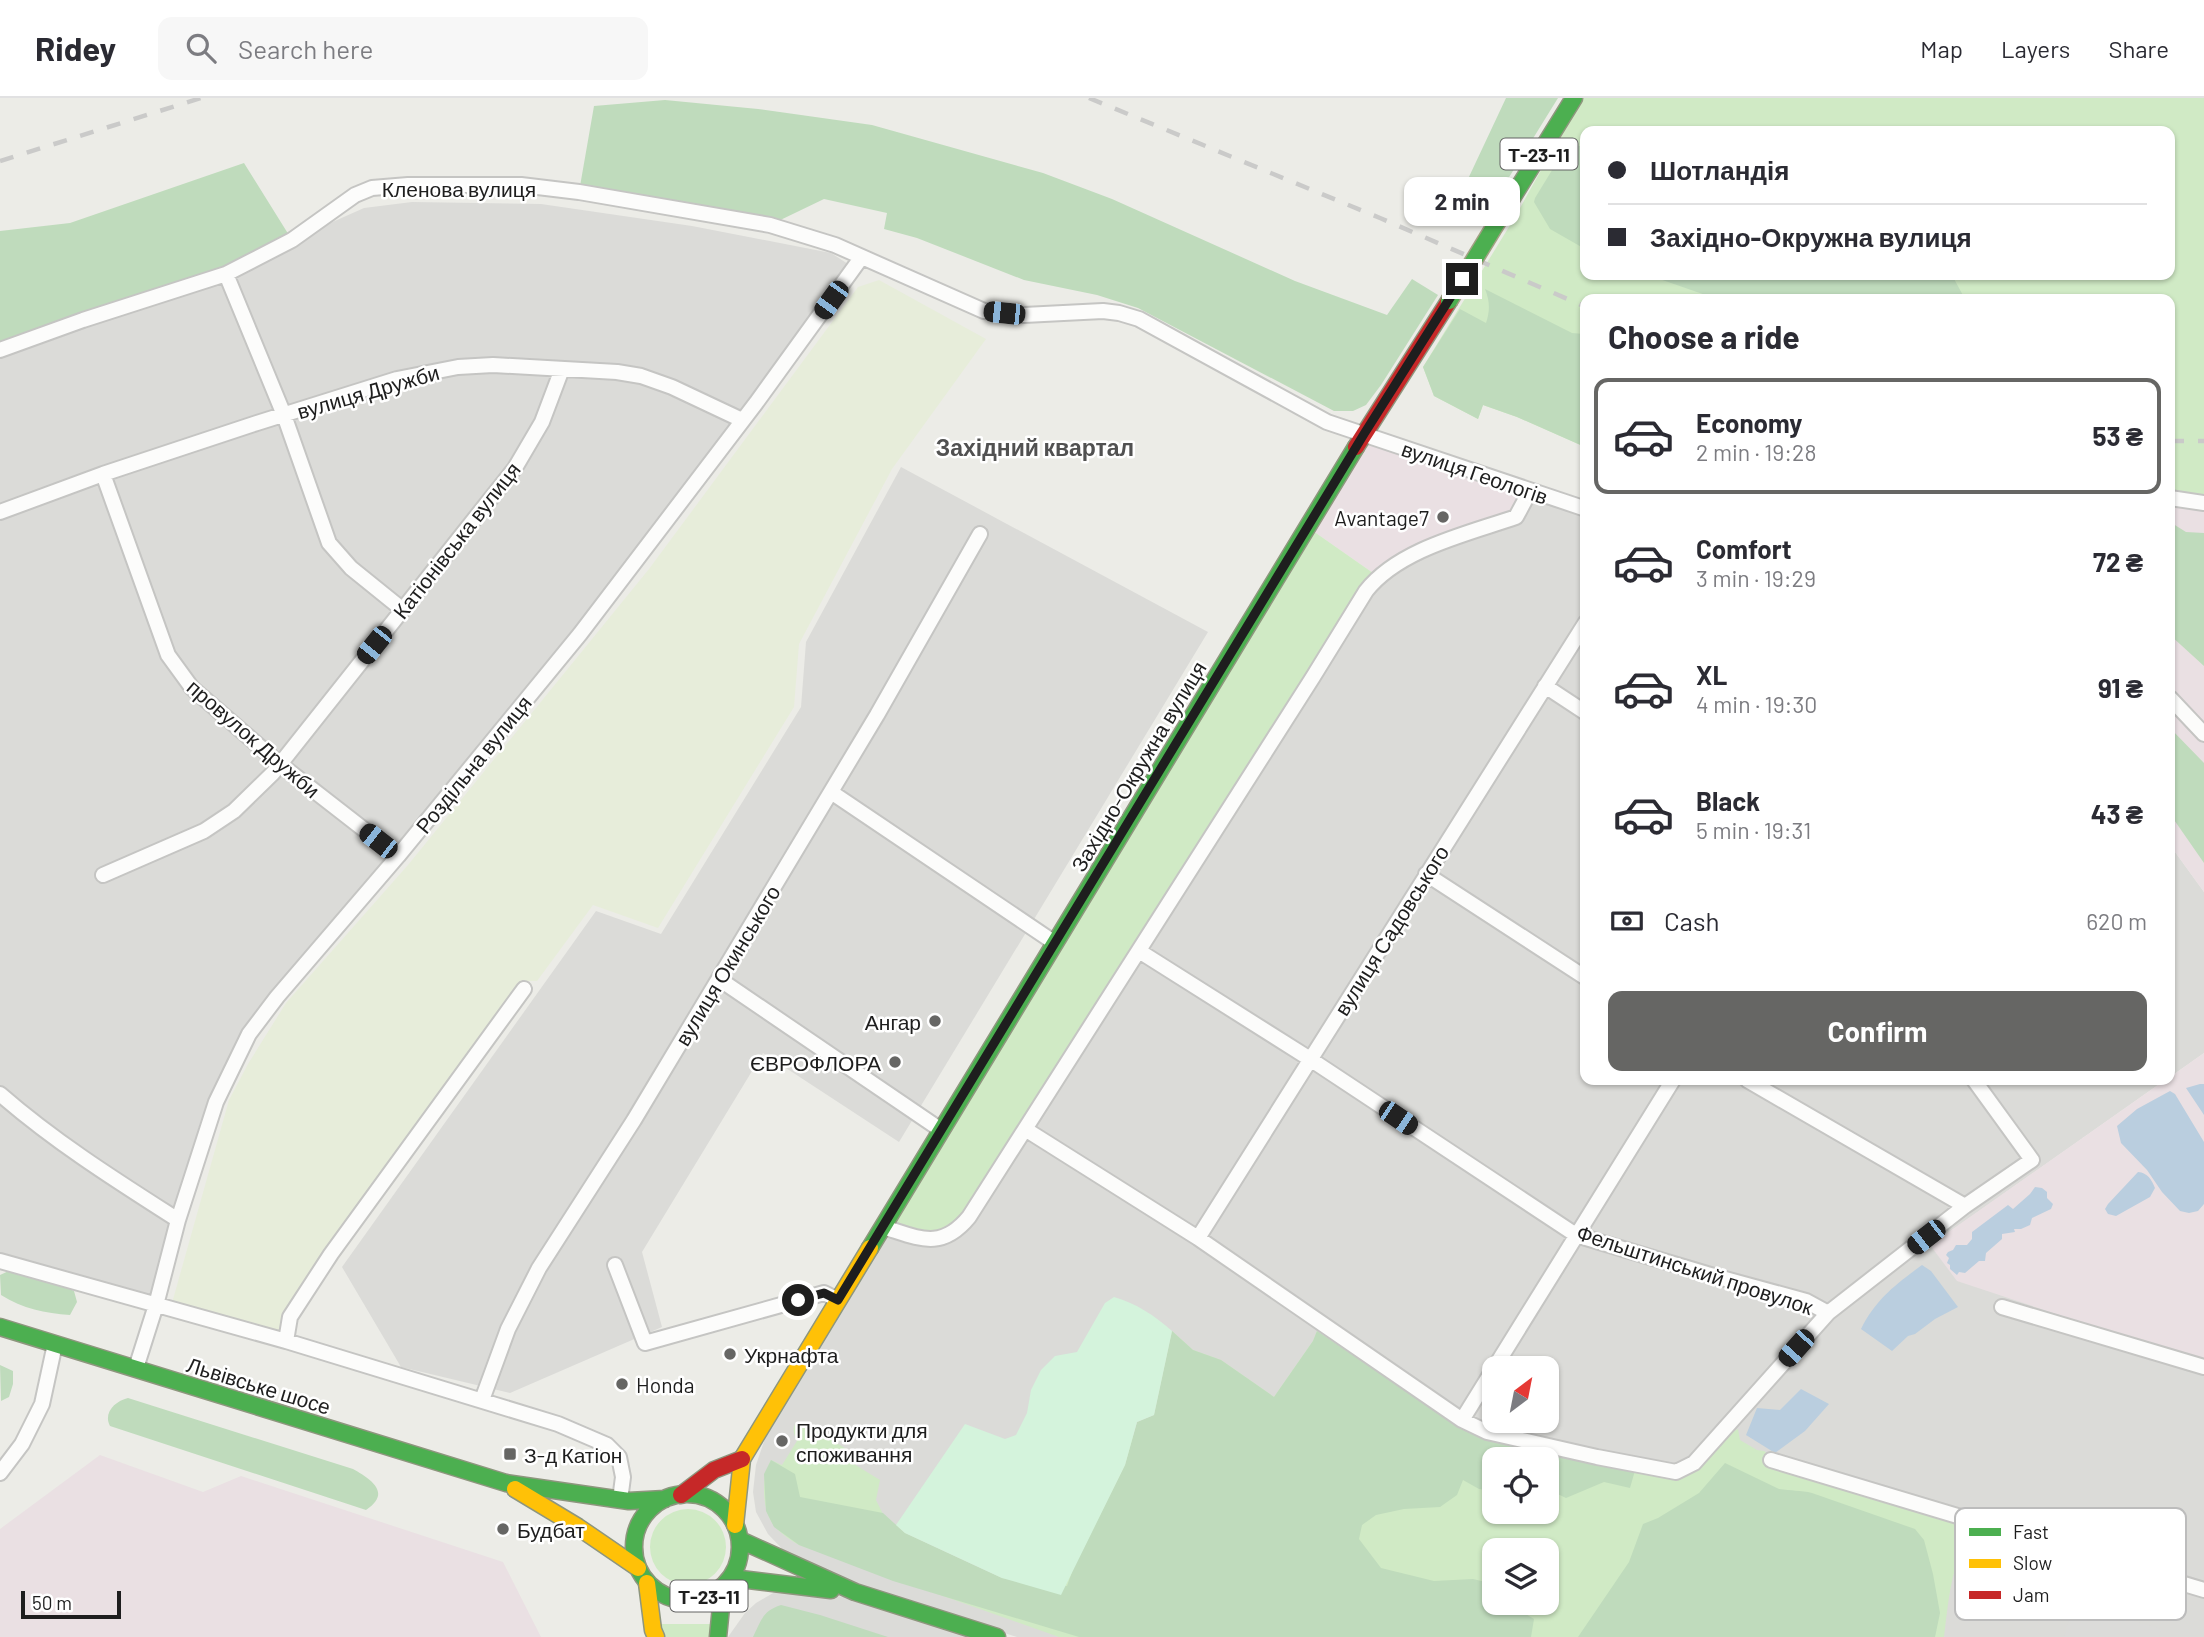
<!DOCTYPE html>
<meta charset="utf-8">
<style>
:root{--surface:#fff;--page:#f7f7f7;--text:#2b2b33;--muted:#7c7c81;--line:#e1e1e2;--accent:#666664}
body{margin:0;font-family:Barlow,sans-serif;background:var(--page);color:var(--text);height:100vh;display:flex;flex-direction:column;font-size:26px;white-space:nowrap}
*{box-sizing:border-box;margin:0}
p{font-size:23px;color:var(--muted)}
.icon{flex:none;width:38px;height:38px;fill:none;stroke:currentColor;stroke-width:2;stroke-linecap:round;stroke-linejoin:round}
.map{position:relative;flex:1;overflow:hidden}
.side{position:absolute;left:1580px;top:196px;width:595px;height:791px;display:flex;flex-direction:column;background:var(--surface);border-radius:14px;box-shadow:0 2px 5px #0004}
.side>*{flex:none}
.top-card{position:absolute;left:1580px;top:28px;width:595px;height:154px;border-radius:14px;box-shadow:0 2px 5px #0004;display:grid;align-content:center;height:154px;padding:0 28px;background:var(--surface)}
.needle{width:46px;rotate:32deg}
.controls{position:absolute;left:1482px;top:1258px;display:grid;gap:14px}
.controls a{display:grid;place-items:center;width:77px;height:77px;border-radius:14px;background:var(--surface);box-shadow:0 2px 5px #0004;font-size:35px}
.scale{position:absolute;left:21px;bottom:18px;width:100px;box-sizing:border-box;padding-left:7px;border:4px solid #1e1e1e;border-top:0;font-size:19px;line-height:24px;white-space:nowrap;color:#1e1e1e;-webkit-text-stroke:5px #fff;paint-order:stroke}
.end{position:absolute;width:32px;height:32px;margin:-16px;border:9px solid #1e1e1e;background:#fff;box-shadow:0 0 0 4px #fff}
.from{border-radius:50%}
.bubble{position:absolute;height:49px;border-radius:14px;background:var(--surface);box-shadow:0 2px 5px #0004;font-size:23px;font-weight:700;line-height:49px;text-align:center}
.car{position:absolute;width:21px;height:42px;margin:-21px -10px;border-radius:9px;box-shadow:0 0 5px 2px #0007;background:linear-gradient(#222 24%,#8ab4d8 0 40%,#222 0 76%,#8ab4d8 0 86%,#222 0)}
.top-card b{display:flex;align-items:center;gap:24px;height:66px;font-size:26px}
.top-card b+b{border-top:2px solid var(--line)}
.top-card i{width:18px;height:18px;background:var(--text)}
ul{padding:0;list-style:none}
li{display:flex;align-items:center;gap:21px;height:116px;margin:0 14px 10px;padding:0 14px;border:4px solid transparent;border-radius:14px}
li div{flex:1}
li b{display:block;font-size:26px}
li em{font-style:normal;font-weight:700}
li.active{border-color:var(--accent)}
li>.icon{width:63px;height:63px;stroke-width:1.5}
h2{padding:0 28px;font-size:32px;line-height:84px}
.pay{display:flex;align-items:center;gap:18px;height:77px;padding:0 28px;font-size:26px}
.pay p{margin-inline-start:auto}
.primary-button{display:flex;gap:14px;margin-top:auto;padding:14px 28px}
.primary-button a{flex:1;height:80px;border-radius:14px;background:var(--accent);color:#fff;font-size:28px;font-weight:700;line-height:80px;text-align:center}
header{display:flex;align-items:center;gap:42px;box-sizing:border-box;height:98px;padding:0 35px;background:var(--surface);border-bottom:2px solid var(--line)}
header strong{font-size:33px}
nav{display:flex;gap:38px;margin-inline-start:auto;font-size:24px}
.search{width:490px;height:63px;background:var(--page);display:flex;align-items:center;gap:18px;box-sizing:border-box;padding:0 24px;border-radius:14px;color:var(--muted);font-size:26px}
.map>svg:first-child{display:block}
</style>
<header>
<strong>Ridey</strong>
<div class="search"><svg class="icon" aria-label="search" viewBox="0 0 24 24"><circle cx="10" cy="10" r="6"/><path d="M15 15l6 6"/></svg>Search here</div>
<nav><a>Map</a><a>Layers</a><a>Share</a></nav>
</header>
<div class="map">
<svg width="2204" height="1539" viewBox="0 0 2204 1539">
<rect width="100%" height="100%" fill="#ecece7"/>
<!-- residential -->
<path fill="#dbdbd8" fill-rule="evenodd" d="M 412,104 L 541,106 L 692,128 L 831,155 L 848,166 L 641,451 L 398,749 L 246,927 L 200,1025 L 150,1200 L 0,1156 L 0,252 L 292,142 L 364,110 Z
M 901,369 L 1208,534 L 899,1044 L 763,955 L 642,1154 L 662,1229 L 510,1295 L 401,1269 L 342,1169 L 596,813 L 661,836 L 801,609 L 806,544 Z
M 1523,395 L 1585,417 L 1586,982 L 2165,982 L 1931,1147 L 2204,1265 L 2204,1539 L 1017,1539 L 857,1489 L 788,1457 L 768,1436 L 756,1414 L 753,1394 L 756,1367 L 771,1323 L 892,1126 L 964,1115 L 1373,475 L 1400,457 ZM 1494,1270 L 1547,1270 L 1547,1323 L 1494,1323 ZM 1494,1362 L 1547,1362 L 1547,1414 L 1494,1414 ZM 1494,1452 L 1547,1452 L 1547,1505 L 1494,1505 Z
M 2170,747 L 2204,794 L 2204,955 L 2170,979 Z
M 780,1491 L 854,1500 L 977,1539 L 728,1539 L 745,1515 L 756,1505 Z"/>
<!-- industrial -->
<path fill="#eae0e3" d="M 1368,342 L 1523,395 L 1512,414 L 1400,457 L 1373,475 L 1313,433 Z
M 2170,405 L 2204,409 L 2204,794 L 2170,747 Z
M 2204,955 L 2204,1265 L 1957,1183 L 1930,1147 L 2165,982 L 2170,982 L 2170,979 Z
M 100,1357 L 203,1394 L 241,1378 L 503,1464 L 541,1539 L 0,1539 L 0,1431 Z"/>
<!-- farmland -->
<path fill="#e7edda" d="M 879,182 L 986,241 L 892,371 L 799,546 L 794,609 L 658,830 L 593,807 L 537,883 L 524,883 L 284,1217 L 283,1239 L 172,1205 L 229,1002 L 248,966 L 286,905 L 408,767 L 649,471 L 858,189 Z"/>
<!-- grass -->
<path fill="#d0eac5" fill-rule="evenodd" d="M 1581,0 L 2204,0 L 2204,399 L 2170,394 L 2170,201 L 1586,201 L 1585,349 L 1517,319 L 1483,307 L 1478,321 L 1434,298 L 1423,269 L 1515,119 ZM 1586,33 L 2170,33 L 2170,177 L 1586,177 Z
M 1313,433 L 1373,475 L 964,1115 C 941,1144 922,1135 892,1126 Z
M 1172,1233 L 1193,1252 L 1221,1262 L 1274,1299 L 1313,1243 L 1317,1233 L 1469,1335 L 1598,1367 L 1668,1377 L 1727,1337 L 1738,1331 L 1740,1342 L 1757,1352 L 1764,1353 L 1788,1371 L 1952,1421 L 1964,1447 C 1950,1476 1948,1507 1944,1539 L 1059,1539 L 799,1447 C 775,1433 765,1422 764,1394 C 764,1381 765,1374 771,1362 L 782,1367 L 797,1343 C 794,1336 791,1330 797,1324 L 803,1324 L 848,1352 L 844,1360 L 880,1382 L 876,1402 L 884,1418 L 905,1435 L 974,1468 L 1002,1480 L 1073,1471 L 1125,1367 L 1132,1339 L 1154,1317 ZM 1494,1362 L 1547,1362 L 1547,1414 L 1494,1414 ZM 1494,1452 L 1547,1452 L 1547,1505 L 1494,1505 Z
M650 1449a38 38 0 1 1 76 0a38 38 0 1 1-76 0Z
M 659,1526 L 715,1526 L 710,1539 L 665,1539 Z"/>
<!-- forest -->
<path fill="#bfdbbc" d="M 1506,0 L 1558,0 L 1487,115 L 1460,98 Z
M 665,2 L 758,11 L 872,27 L 1043,75 L 1112,101 L 1295,183 L 1387,217 L 1412,181 L 1438,197 L 1381,287 L 1366,307 L 1353,313 L 1334,313 L 1138,210 L 1097,197 L 1024,182 L 917,140 L 884,131 L 887,115 L 824,101 L 770,127 L 579,94 L 594,8 Z
M 1568,46 L 1585,49 L 1585,151 L 1550,131 L 1534,104 L 1535,100 Z
M 244,65 L 292,142 L 226,176 L 0,252 L 0,133 L 70,125 Z
M 1648,177 L 1947,177 L 1953,179 L 1965,201 L 1717,201 Z
M 1485,191 L 1572,235 L 1585,236 L 1585,349 L 1517,319 L 1483,307 L 1478,321 L 1434,298 L 1423,269 L 1460,211 L 1486,225 C 1490,213 1490,203 1485,191 Z
M 2170,424 L 2186,434 L 2204,435 L 2204,568 L 2170,537 Z
M 2170,630 L 2204,665 L 2204,765 L 2170,716 Z
M 13,1171 L 50,1181 L 74,1193 L 77,1204 L 70,1217 C 45,1215 23,1211 1,1197 L 0,1177 Z
M 1172,1233 L 1193,1252 L 1221,1262 L 1274,1299 L 1313,1243 L 1317,1233 L 1469,1335 L 1598,1367 L 1636,1369 L 1630,1390 L 1604,1384 L 1566,1400 L 1547,1391 L 1547,1362 L 1494,1362 L 1494,1392 L 1493,1393 L 1479,1391 L 1463,1382 L 1457,1397 L 1440,1409 L 1404,1411 L 1376,1417 L 1362,1427 L 1359,1441 L 1381,1470 L 1434,1483 L 1473,1481 L 1494,1486 L 1494,1505 L 1515,1505 L 1519,1512 L 1534,1521 L 1531,1539 L 1079,1539 L 893,1483 L 799,1447 L 774,1429 L 766,1413 L 764,1376 L 771,1362 L 795,1376 L 800,1399 L 883,1415 L 905,1435 L 1002,1480 L 1067,1488 L 1073,1471 L 1125,1367 L 1137,1324 L 1154,1317 Z
M 0,1267 L 13,1273 L 13,1286 L 9,1299 L 1,1303 Z
M 128,1300 L 353,1371 C 371,1381 392,1395 366,1412 L 110,1328 C 103,1315 115,1303 128,1300 Z
M 1725,1365 L 1779,1391 C 1791,1393 1801,1392 1812,1395 L 1915,1431 L 1924,1442 L 1933,1476 L 1940,1515 L 1935,1539 L 1578,1539 L 1629,1464 L 1643,1426 L 1658,1420 L 1699,1395 Z
M 781,1507 L 820,1517 L 888,1539 L 753,1539 C 761,1523 762,1513 781,1507 Z"/>
<!-- park -->
<path fill="#d4f3dc" d="M 1114,1199 C 1137,1206 1154,1217 1172,1233 L 1154,1317 L 1137,1324 L 1125,1367 L 1061,1497 L 1002,1480 L 905,1435 L 896,1427 L 965,1326 L 1005,1341 L 1016,1337 L 1027,1315 L 1031,1292 L 1041,1272 L 1055,1258 L 1077,1254 L 1105,1205 Z"/>
<!-- parking -->
<path fill="#dbdbd9" d="M 2073,1506 L 2161,1531 L 2159,1539 L 2064,1539 Z"/>
<!-- water -->
<path fill="#bacedf" d="M 2200,986 L 2204,986 L 2204,1017 L 2186,990 Z
M 2170,993 L 2175,996 L 2204,1044 L 2204,1106 L 2198,1113 L 2189,1115 L 2180,1113 L 2162,1094 L 2147,1072 L 2121,1045 L 2117,1028 L 2137,1011 Z
M 2138,1074 C 2148,1075 2151,1081 2155,1090 L 2150,1099 L 2116,1118 L 2108,1116 L 2105,1111 L 2108,1106 Z
M 2035,1089 L 2042,1090 L 2047,1094 L 2047,1100 L 2053,1106 L 2051,1111 L 2032,1120 L 2030,1127 L 2021,1131 L 2014,1131 L 2015,1134 L 2002,1136 L 2002,1141 L 1986,1155 L 1985,1163 L 1979,1163 L 1965,1175 L 1959,1174 L 1957,1177 L 1950,1171 L 1950,1167 L 1947,1165 L 1949,1160 L 1946,1157 L 1948,1154 L 1953,1152 L 1956,1147 L 1967,1147 L 1972,1141 L 1972,1134 L 2008,1107 L 2013,1111 L 2030,1096 Z
M 1922,1167 L 1931,1173 L 1958,1209 L 1935,1221 L 1915,1236 L 1908,1238 L 1892,1253 L 1861,1231 C 1876,1201 1895,1187 1922,1167 Z
M 1801,1291 L 1829,1306 L 1805,1333 L 1775,1355 L 1746,1337 L 1757,1310 L 1780,1312 Z"/>
<g fill="none" stroke-linecap="round" stroke-linejoin="round">
<!-- street casing -->
<g stroke="#c5c5c3" stroke-width="18">
<path id="street" d="M 226,176 L 284,317 L 329,445 L 351,470 L 403,512
M 0,252 L 83,222 L 226,176 L 292,142 L 355,97 L 372,90 L 408,87 L 521,87 L 579,94 L 770,127 L 835,147 L 984,213 L 1024,217 L 1103,213 L 1119,215 L 1139,221 L 1327,324 L 1586,411
M 103,376 L 168,557 L 192,590 L 281,667 L 398,758
M 2170,400 L 2204,405
M 0,414 L 103,376 L 257,325 L 397,281 L 458,269 L 493,267 L 617,274 L 641,278 L 672,289 L 742,322
M 1545,588 L 1586,615
M 2170,600 L 2204,636
M 831,694 L 1055,845
M 1426,776 L 1586,880
M 103,777 L 204,733 L 234,713 L 273,675 L 515,370 L 542,324 L 562,271
M 1139,853 L 1310,961 L 1576,1137 L 1707,1176 L 1806,1203 L 1828,1215
M 719,881 L 941,1032
M 1747,982 L 1965,1108
M 0,996 C 55,1044 117,1083 178,1122
M 1025,1031 L 1198,1140 L 1462,1322 L 1487,1334 L 1597,1359 L 1676,1374 L 1694,1365 L 1828,1215 L 1965,1108 L 2032,1062 L 1974,982
M 883,1129 C 919,1140 941,1153 969,1119 L 1313,579 L 1366,493 C 1399,451 1467,436 1516,419 L 1530,393
M 1198,1140 L 1586,524
M 0,1163 L 286,1243 L 558,1326 L 607,1347 L 619,1359 L 623,1379 L 620,1402
M 615,1167 L 645,1245 L 824,1195 L 838,1202
M 2002,1209 L 2204,1269
M 286,1243 L 290,1219 L 331,1156 L 524,891
M 136,1270 L 156,1207 L 178,1122 L 216,1004 L 249,936 L 277,899 L 398,758 L 580,536 L 756,305 L 861,160
M 482,1302 L 508,1231 L 539,1170 L 634,1022 L 877,617 L 980,436
M 1462,1322 L 1673,982
M 1771,1362 L 2204,1492
M 0,1375 L 22,1346 L 42,1306 L 55,1246"/>
</g>
<!-- fast casing -->
<g stroke="#8e967e" stroke-width="19">
<path id="fast" d="M 1504,113 L 1574,0
M 870,1150 L 1356,349
M 0,1229 L 506,1385 L 629,1403 L 665,1401
M634 1449a53 53 0 1 1 106 0a53 53 0 1 1-106 0Z
M 740,1442 L 855,1494 L 997,1539
M 732,1480 L 831,1492
M 718,1539 L 723,1489"/>
</g>
<!-- slow casing -->
<g stroke="#8e967e" stroke-width="19">
<path id="slow" d="M 515,1391 L 578,1429 L 638,1470
M 735,1427 L 742,1361 L 870,1150
M 647,1485 L 653,1532 L 656,1539"/>
</g>
<!-- jam casing -->
<g stroke="#8e967e" stroke-width="19">
<path id="jam" d="M 1356,349 L 1449,203
M 681,1397 L 714,1372 L 742,1361"/>
</g>
<!-- street -->
<use href="#street" stroke="#fcfcfb" stroke-width="14"/>
<!-- fast -->
<use href="#fast" stroke="#4caf50" stroke-width="16"/>
<!-- slow -->
<use href="#slow" stroke="#ffc107" stroke-width="16"/>
<!-- jam -->
<use href="#jam" stroke="#c62828" stroke-width="16"/>
<!-- rail -->
<path stroke="#cacac9" stroke-width="4.5" stroke-dasharray="14 14" stroke-linecap="butt" d="M 1089,0 L 1380,120 L 1586,209
M 0,63 L 201,0
M 2170,343 L 2204,343"/>
<!-- fast-bridge casing -->
<g stroke="#a2a083" stroke-width="19" stroke-linecap="butt">
<path id="fast-bridge" d="M 1449,203 L 1504,113"/>
</g>
<!-- fast-bridge -->
<use href="#fast-bridge" stroke="#4caf50" stroke-width="16"/>
</g>
<g fill="none" stroke-linecap="round" stroke-linejoin="round">
<!-- route -->
<path stroke="#1e1e1e" stroke-width="9" d="M 798,1202 L 824,1195 L 838,1202 L 1364,336 L 1462,181"/>
</g>
<!-- markers -->
<g fill="#666664" stroke="#fff" stroke-width="2.5">
<circle cx="1443" cy="419" r="7"/>
<circle cx="935" cy="923" r="7"/>
<circle cx="895" cy="964" r="7"/>
<circle cx="730" cy="1256" r="7"/>
<circle cx="622" cy="1286" r="7"/>
<circle cx="782" cy="1343" r="7"/>
<rect x="503" y="1349" width="14" height="14" rx="3.5"/>
<circle cx="503" cy="1431" r="7"/>
</g>
<g text-anchor="middle" dominant-baseline="central" stroke-width="5" stroke-linejoin="round" paint-order="stroke">
<!-- shield labels -->
<g fill="#fff" stroke="#626262" stroke-width="2">
<rect x="1500.5" y="40.5" width="77" height="31" rx="5"/>
<rect x="670.5" y="1482.5" width="77" height="31" rx="5"/>
</g>
<g font-size="19" font-weight="bold" fill="#1e1e1e">
<text x="1539" y="56">Т-23-11</text>
<text x="709" y="1498">Т-23-11</text>
</g>
<!-- street labels -->
<g font-size="21" fill="#1e1e1e" stroke="#fff">
<text x="459" y="90">Кленова вулиця</text>
<text transform="translate(368 293) rotate(-16)">вулиця Дружби</text>
<text transform="translate(1475 374) rotate(19)">вулиця Геологів</text>
<text transform="translate(456 442) rotate(-52)">Катіонівська вулиця</text>
<text transform="translate(254 640) rotate(41)">провулок Дружби</text>
<text transform="translate(473 666) rotate(-51)">Роздільна вулиця</text>
<text transform="translate(1138 668) rotate(-59)">Західно-Окружна вулиця</text>
<text transform="translate(1391 832) rotate(-58)">вулиця Садовського</text>
<text transform="translate(727 867) rotate(-59)">вулиця Окинського</text>
<text transform="translate(1695 1171) rotate(18)">Фельштинський провулок</text>
<text transform="translate(259 1287) rotate(17)">Львівське шосе</text>
</g>
<!-- poi labels -->
<g font-size="21" fill="#1e1e1e" stroke="#fff" text-anchor="start">
<text x="1429" y="419" text-anchor="end">Avantage7</text>
<text x="921" y="923" text-anchor="end">Ангар</text>
<text x="881" y="964" text-anchor="end">ЄВРОФЛОРА</text>
<text x="744" y="1256">Укрнафта</text>
<text x="636" y="1286">Honda</text>
<text x="796" y="1331">Продукти для<tspan x="796" dy="24">споживання</tspan></text>
<text x="524" y="1356">З-д Катіон</text>
<text x="517" y="1431">Будбат</text>
</g>
<!-- neighbourhood labels -->
<g font-size="23" font-weight="bold" fill="#515151" stroke="#fff">
<text x="1035" y="349">Західний квартал</text>
</g>
</g>
<!-- legend -->
<rect x="1955" y="1410" width="231" height="112" rx="10" fill="#fff" stroke="#bcbcbc" stroke-width="2"/>
<rect x="1969" y="1430" width="32" height="8" fill="#4caf50"/>
<rect x="1969" y="1461" width="32" height="9" fill="#ffc107"/>
<rect x="1969" y="1493" width="32" height="8" fill="#c62828"/>
<g font-size="19" fill="#1e1e1e">
<text x="2013" y="1441">Fast</text>
<text x="2013" y="1472">Slow</text>
<text x="2013" y="1504">Jam</text>
</g>
</svg>
<div class="controls">
<a><svg class="needle" viewBox="-14 -14 28 28"><path d="M0-13l5 13h-10z" fill="#e53935"/><path d="M0 13l5-13h-10z" fill="#7c7c81"/></svg></a>
<a><svg class="icon" aria-label="locate" viewBox="0 0 24 24"><circle cx="12" cy="12" r="6"/><path d="M12 2v4M12 18v4M2 12h4M18 12h4"/></svg></a>
<a><svg class="icon" aria-label="layers" viewBox="0 0 24 24"><path d="M12 4l9 5-9 5-9-5zM3 14l9 5 9-5"/></svg></a>
</div>
<div class="scale">50 m</div>
<i class="end from" style="left:798px;top:1202px"></i>
<i class="end" style="left:1462px;top:181px"></i>
<div class="bubble" style="left:1404px;top:79px;width:116px">2 min</div>
<i class="car" style="left:831px;top:202px;rotate:216deg"></i>
<i class="car" style="left:1004px;top:215px;rotate:276deg"></i>
<i class="car" style="left:374px;top:547px;rotate:219deg"></i>
<i class="car" style="left:378px;top:743px;rotate:308deg"></i>
<i class="car" style="left:1398px;top:1020px;rotate:124deg"></i>
<i class="car" style="left:1926px;top:1139px;rotate:232deg"></i>
<i class="car" style="left:1796px;top:1250px;rotate:222deg"></i>
<div class="top-card">
<b><i class="from"></i>Шотландія</b>
<b><i></i>Західно-Окружна вулиця</b>
</div>
<section class="side">
<h2>Choose a ride</h2>
<ul>
<li class="active"><svg class="icon" aria-label="car" viewBox="0 0 24 24"><path d="M5 17H2v-5l4-1 3-4h7l3 4 3 1v5h-3M9 17h6M6 11h13"/><circle cx="7" cy="17" r="2"/><circle cx="17" cy="17" r="2"/></svg><div><b>Economy</b><p>2 min · 19:28</p></div><em>53 ₴</em></li>
<li><svg class="icon" aria-label="car" viewBox="0 0 24 24"><path d="M5 17H2v-5l4-1 3-4h7l3 4 3 1v5h-3M9 17h6M6 11h13"/><circle cx="7" cy="17" r="2"/><circle cx="17" cy="17" r="2"/></svg><div><b>Comfort</b><p>3 min · 19:29</p></div><em>72 ₴</em></li>
<li><svg class="icon" aria-label="car" viewBox="0 0 24 24"><path d="M5 17H2v-5l4-1 3-4h7l3 4 3 1v5h-3M9 17h6M6 11h13"/><circle cx="7" cy="17" r="2"/><circle cx="17" cy="17" r="2"/></svg><div><b>XL</b><p>4 min · 19:30</p></div><em>91 ₴</em></li>
<li><svg class="icon" aria-label="car" viewBox="0 0 24 24"><path d="M5 17H2v-5l4-1 3-4h7l3 4 3 1v5h-3M9 17h6M6 11h13"/><circle cx="7" cy="17" r="2"/><circle cx="17" cy="17" r="2"/></svg><div><b>Black</b><p>5 min · 19:31</p></div><em>43 ₴</em></li>
</ul>
<div class="pay"><svg class="icon" aria-label="cash" viewBox="0 0 24 24"><path d="M3 7h18v10H3z"/><circle cx="12" cy="12" r="2"/></svg>Cash<p>620 m</p></div>
<div class="primary-button"><a>Confirm</a></div>
</section>
</div>
